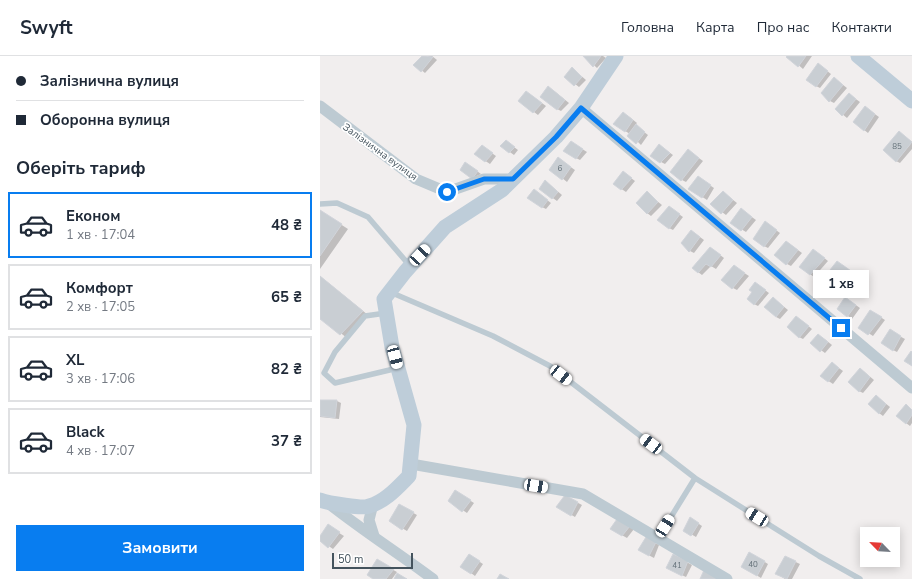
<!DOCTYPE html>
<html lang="uk">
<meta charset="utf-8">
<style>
:root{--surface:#fff;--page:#f2f2f3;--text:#1f2937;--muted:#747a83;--line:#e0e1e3;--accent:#087df0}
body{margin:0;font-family:"Nunito Sans",sans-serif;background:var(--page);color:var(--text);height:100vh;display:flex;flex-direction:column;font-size:15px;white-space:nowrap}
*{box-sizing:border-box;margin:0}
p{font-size:13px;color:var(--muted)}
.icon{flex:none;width:22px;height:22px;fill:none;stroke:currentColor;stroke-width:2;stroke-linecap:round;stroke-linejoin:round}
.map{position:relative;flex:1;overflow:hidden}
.side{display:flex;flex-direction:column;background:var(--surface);width:320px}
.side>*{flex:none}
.hud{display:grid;align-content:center;height:88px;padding:0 16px;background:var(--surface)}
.needle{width:26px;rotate:295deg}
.tools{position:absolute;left:540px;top:471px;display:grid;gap:8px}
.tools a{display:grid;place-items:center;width:40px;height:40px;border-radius:0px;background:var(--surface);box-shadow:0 2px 10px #0003;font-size:20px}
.scale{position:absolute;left:12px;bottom:10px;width:81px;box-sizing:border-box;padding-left:4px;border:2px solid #44535d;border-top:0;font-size:11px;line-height:14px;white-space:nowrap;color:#44535d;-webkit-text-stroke:3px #fff;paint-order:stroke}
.end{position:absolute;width:18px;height:18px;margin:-9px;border:5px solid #087df0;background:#fff;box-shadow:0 0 0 2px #fff}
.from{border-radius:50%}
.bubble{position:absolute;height:28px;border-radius:0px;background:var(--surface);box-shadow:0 2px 10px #0003;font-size:13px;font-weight:700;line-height:28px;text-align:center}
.car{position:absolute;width:12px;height:24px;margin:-12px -6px;border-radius:5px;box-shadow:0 0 3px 1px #0007;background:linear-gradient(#fff 24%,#345 0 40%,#fff 0 76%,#345 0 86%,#fff 0)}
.hud b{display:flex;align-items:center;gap:14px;height:38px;font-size:15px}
.hud b+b{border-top:1px solid var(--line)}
.hud i{width:10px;height:10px;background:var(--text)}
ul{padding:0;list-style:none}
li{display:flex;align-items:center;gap:12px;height:66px;margin:0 8px 6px;padding:0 8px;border:2px solid var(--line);border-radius:0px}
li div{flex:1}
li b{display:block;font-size:15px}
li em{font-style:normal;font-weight:700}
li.current{border-color:var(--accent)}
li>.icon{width:36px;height:36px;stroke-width:1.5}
h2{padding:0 16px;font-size:18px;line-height:48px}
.cta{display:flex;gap:8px;margin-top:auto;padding:8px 16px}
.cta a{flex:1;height:46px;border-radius:0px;background:var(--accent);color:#fff;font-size:16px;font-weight:700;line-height:46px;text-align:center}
header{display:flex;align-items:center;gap:24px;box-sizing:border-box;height:56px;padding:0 20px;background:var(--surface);border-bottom:1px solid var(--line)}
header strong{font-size:19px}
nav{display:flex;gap:22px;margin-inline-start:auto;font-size:14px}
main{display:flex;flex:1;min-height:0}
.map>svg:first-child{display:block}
</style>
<header>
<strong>Swyft</strong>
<nav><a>Головна</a><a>Карта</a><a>Про нас</a><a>Контакти</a></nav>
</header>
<main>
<section class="side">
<div class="hud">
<b><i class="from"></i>Залізнична вулиця</b>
<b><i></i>Оборонна вулиця</b>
</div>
<h2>Оберіть тариф</h2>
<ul>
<li class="current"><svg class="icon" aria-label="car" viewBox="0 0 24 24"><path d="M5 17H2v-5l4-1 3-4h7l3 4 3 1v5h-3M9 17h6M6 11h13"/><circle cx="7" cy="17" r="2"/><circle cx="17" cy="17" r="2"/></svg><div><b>Економ</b><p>1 хв · 17:04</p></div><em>48 ₴</em></li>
<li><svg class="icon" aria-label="car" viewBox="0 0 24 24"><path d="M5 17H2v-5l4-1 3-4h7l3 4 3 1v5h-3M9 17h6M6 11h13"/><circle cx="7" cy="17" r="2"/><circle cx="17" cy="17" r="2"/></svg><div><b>Комфорт</b><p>2 хв · 17:05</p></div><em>65 ₴</em></li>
<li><svg class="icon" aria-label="car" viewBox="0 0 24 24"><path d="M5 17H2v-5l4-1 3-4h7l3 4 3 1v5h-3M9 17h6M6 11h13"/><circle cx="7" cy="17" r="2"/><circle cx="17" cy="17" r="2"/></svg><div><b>XL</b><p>3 хв · 17:06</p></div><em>82 ₴</em></li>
<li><svg class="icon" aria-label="car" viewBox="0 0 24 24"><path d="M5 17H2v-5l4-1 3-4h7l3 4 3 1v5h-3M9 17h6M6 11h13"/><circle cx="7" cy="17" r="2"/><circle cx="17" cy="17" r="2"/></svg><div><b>Black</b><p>4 хв · 17:07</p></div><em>37 ₴</em></li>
</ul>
<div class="cta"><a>Замовити</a></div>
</section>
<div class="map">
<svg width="592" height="523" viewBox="0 0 592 523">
<rect width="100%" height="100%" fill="#f1eeee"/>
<!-- shadow -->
<path fill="#0003" d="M 103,0 L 112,0 L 117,4 L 105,17 L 95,9 Z
M 264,0 L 283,0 L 286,2 L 277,12 Z
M 468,0 L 492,0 L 483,13 Z
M 502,11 L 511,18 L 500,32 L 496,30 Z
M 252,12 L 266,24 L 259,31 L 246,21 Z
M 518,25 L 527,32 L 514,47 L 510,45 Z
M 233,34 L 249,47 L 241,55 L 237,53 Z
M 211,39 L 226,50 L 218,59 L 199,45 Z
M 533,41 L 540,46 L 527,62 L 516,53 Z
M 549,54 L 559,61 L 548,77 L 534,66 Z
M 307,59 L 317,67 L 315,69 L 328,79 L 321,89 L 310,78 L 294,68 Z
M 583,79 L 592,86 L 592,93 L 580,107 L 576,105 Z
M 186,85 L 198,94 L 194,99 L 181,90 Z
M 251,86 L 267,96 L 260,104 L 256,102 Z
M 339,89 L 353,99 L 345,108 L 341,106 Z
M 166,93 L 176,100 L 170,108 L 155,98 Z
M 372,97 L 383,105 L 366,126 L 362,124 Z
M 242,105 L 255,114 L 247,126 L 231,113 Z
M 150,110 L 161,118 L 152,122 Z
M 307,119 L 315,125 L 306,136 L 294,128 Z
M 382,124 L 394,132 L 387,144 L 369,132 Z
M 229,128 L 242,139 L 237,145 L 220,133 Z
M 403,136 L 417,147 L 406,159 L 391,148 Z
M 218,137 L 231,147 L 226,153 L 222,151 Z
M 327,137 L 342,149 L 331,160 L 327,157 Z
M 353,154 L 363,161 L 353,174 L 349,172 Z
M 0,155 L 28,173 L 0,213 Z
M 425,156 L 436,164 L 426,176 L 411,167 Z
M 449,169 L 460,177 L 448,192 L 444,190 Z
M 376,178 L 384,184 L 374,197 L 370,195 Z
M 467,186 L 482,197 L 471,210 L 467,208 Z
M 391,192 L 404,202 L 396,213 L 391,210 L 382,219 L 378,216 Z
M 498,197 L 508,205 L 494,221 L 480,211 Z
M 522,209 L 538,220 L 520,241 L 515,238 Z
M 418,213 L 429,220 L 417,234 L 413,232 Z
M 0,220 L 48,259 L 27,282 L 0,261 Z
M 439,230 L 449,237 L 438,250 L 434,248 Z
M 457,245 L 468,254 L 460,263 L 456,261 Z
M 530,245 L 540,252 L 532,263 L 518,253 Z
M 554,257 L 565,264 L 553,280 L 539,271 Z
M 481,264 L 492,273 L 483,283 L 479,281 Z
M 570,275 L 585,283 L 577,296 L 573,294 Z
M 502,281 L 512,289 L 505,297 L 491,287 Z
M 512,307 L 523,315 L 513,328 L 501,320 Z
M 541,313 L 554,324 L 543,337 L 539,335 Z
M 560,343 L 570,351 L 563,360 L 559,357 Z
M 0,345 L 17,345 L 21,347 L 19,363 L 0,361 Z
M 590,352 L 592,354 L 592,367 L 590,370 L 586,367 Z
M 135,435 L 154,447 L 147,457 L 129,445 Z
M 245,440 L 262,449 L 255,461 L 238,451 Z
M 79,449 L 97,459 L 87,475 L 70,465 Z
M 370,462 L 382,470 L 376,481 L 364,474 Z
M 298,464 L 314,473 L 307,482 L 291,473 Z
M 8,470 L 24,480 L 13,493 L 0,484 Z
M 326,482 L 339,489 L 334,502 L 319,494 Z
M 430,497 L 448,508 L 441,522 L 423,511 Z
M 149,499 L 163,508 L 155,520 L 151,517 Z
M 354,499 L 372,509 L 366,521 L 351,514 Z
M 465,501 L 480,508 L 472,523 L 465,523 L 457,518 Z
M 57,505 L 77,516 L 72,523 L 55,523 Z"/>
<!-- building -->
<path fill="#c9ced3" stroke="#d1d4da" d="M 102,0 L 113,1 L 101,16 L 93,9 Z
M 263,0 L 281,0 L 273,11 Z
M 467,0 L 486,0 L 478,11 L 466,1 Z
M 498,7 L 508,15 L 496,31 L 486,24 Z
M 252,11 L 262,21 L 254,30 L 244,21 Z
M 514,21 L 523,29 L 509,46 L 501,37 Z
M 228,30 L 245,44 L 237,54 L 220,41 Z
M 206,35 L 222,47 L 213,57 L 198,45 Z
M 529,37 L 536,43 L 522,60 L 515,53 Z
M 545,50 L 555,58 L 544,75 L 533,66 Z
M 303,56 L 313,64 L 305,76 L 293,68 Z
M 316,68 L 325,76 L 316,88 L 307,80 Z
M 579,75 L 592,86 L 576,106 L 563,94 Z
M 186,84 L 195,91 L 189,97 L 180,90 Z
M 251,85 L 263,93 L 256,103 L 243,95 Z
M 339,88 L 350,97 L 340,107 L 330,100 Z
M 162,89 L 173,97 L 165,106 L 154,98 Z
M 368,93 L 379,102 L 361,125 L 350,116 Z
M 238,101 L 251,111 L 242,124 L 229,114 Z
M 145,106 L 158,115 L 152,123 L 140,114 Z
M 303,115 L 312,122 L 301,134 L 293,128 Z
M 378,120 L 391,129 L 382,142 L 368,133 Z
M 225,124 L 238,136 L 232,143 L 219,133 Z
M 214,133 L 228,144 L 222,152 L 207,142 Z
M 327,135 L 338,146 L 327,158 L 316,147 Z
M 403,135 L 413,144 L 401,158 L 390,148 Z
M 349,150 L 360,158 L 349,173 L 337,164 Z
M 421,152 L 432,161 L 421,175 L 410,167 Z
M 0,154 L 22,168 L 0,200 Z
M 445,165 L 457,174 L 444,191 L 433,183 Z
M 371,174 L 380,181 L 369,196 L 361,187 Z
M 466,185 L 478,194 L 466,209 L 454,199 Z
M 390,191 L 401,199 L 391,211 L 386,208 L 378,217 L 372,212 Z
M 493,193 L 505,202 L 490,219 L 479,211 Z
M 517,205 L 534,217 L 515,239 L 499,228 Z
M 414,209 L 425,217 L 412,233 L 401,224 Z
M 0,220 L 43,255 L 20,279 L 0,263 Z
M 435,226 L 446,234 L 434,249 L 427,243 L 432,236 L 429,234 Z
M 453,241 L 464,251 L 456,261 L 444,251 Z
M 525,241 L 536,249 L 527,261 L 517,253 Z
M 550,254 L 562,261 L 548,279 L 538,272 Z
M 476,260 L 489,270 L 479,282 L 467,271 Z
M 570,273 L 581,280 L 573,295 L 561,287 Z
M 498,278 L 508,286 L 500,296 L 490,287 Z
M 591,295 L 592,296 L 592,310 L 584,305 Z
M 512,306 L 519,312 L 508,326 L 500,320 Z
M 540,312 L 550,321 L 539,336 L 528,326 Z
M 556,339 L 566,348 L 559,358 L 548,348 Z
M 0,344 L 17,344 L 15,362 L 0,360 Z
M 586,348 L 592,354 L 592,359 L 586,368 L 576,360 Z
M 135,434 L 151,444 L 142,456 L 128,445 Z
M 245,439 L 258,446 L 251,460 L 236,451 Z
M 79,448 L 94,456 L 82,474 L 69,465 Z
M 370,461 L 379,467 L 371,480 L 363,475 Z
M 297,463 L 310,470 L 302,480 L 290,473 Z
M 8,468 L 20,476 L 8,492 L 0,485 L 0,480 Z
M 326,481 L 336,486 L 329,500 L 318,494 Z
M 429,496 L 445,505 L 437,520 L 421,511 Z
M 149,498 L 160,505 L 151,518 L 140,511 Z
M 353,498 L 368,505 L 362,520 L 346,512 Z
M 465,500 L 476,505 L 467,523 L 455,518 Z
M 57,503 L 74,513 L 66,523 L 53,523 L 47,519 Z
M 384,514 L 399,523 L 380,523 Z
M 77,517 L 87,523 L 74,523 Z
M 180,518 L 189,523 L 177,523 Z"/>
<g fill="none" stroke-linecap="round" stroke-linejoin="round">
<!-- lane -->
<path stroke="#bdcad2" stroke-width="5.5" d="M 0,148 L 17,147 L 48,161 L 90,210
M 70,236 L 173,280 L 230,310 L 375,422 L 499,500 L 540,523
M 66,257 L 45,260 L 15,296 L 4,317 L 15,327 L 78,312
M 338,482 L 375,422"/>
<!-- street -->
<path stroke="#bdcad2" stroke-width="11" d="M 0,50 L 96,123 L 127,136 L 164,123 L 193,123
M 261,52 L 592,332
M 91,408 L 263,438 L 407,523
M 8,447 C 42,474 78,497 113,523
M 53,448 L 49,464 L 54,480"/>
<!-- secondary -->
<path stroke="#becdd9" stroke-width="15" d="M 538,0 L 592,45
M 0,444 C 8,447 43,453 49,450 C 65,446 78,431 89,420 L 94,369 L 72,291 L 64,243 L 85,216 L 125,171 L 182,134 L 236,81 L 261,52 L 296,0"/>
</g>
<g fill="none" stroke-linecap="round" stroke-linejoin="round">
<!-- route -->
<path stroke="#087df0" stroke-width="5" d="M 127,136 L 164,123 L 193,123 L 236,81 L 261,52 L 521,272"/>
</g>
<g text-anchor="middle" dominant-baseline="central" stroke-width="3.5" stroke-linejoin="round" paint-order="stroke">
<!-- number labels -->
<g font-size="8" fill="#65727a">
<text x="577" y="90">85</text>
<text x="240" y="112">6</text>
<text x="433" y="508">40</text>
<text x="357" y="509">41</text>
</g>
<!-- street labels -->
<g font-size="10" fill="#44535d" stroke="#fff">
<text transform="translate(60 96) rotate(36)">Залізнична вулиця</text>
</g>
</g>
</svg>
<div class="tools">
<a><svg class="needle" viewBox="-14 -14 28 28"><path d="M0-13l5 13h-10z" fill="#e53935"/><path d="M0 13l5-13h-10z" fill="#747a83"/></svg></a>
</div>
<div class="scale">50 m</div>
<i class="end from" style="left:127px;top:136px"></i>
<i class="end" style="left:521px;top:272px"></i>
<div class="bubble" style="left:493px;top:214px;width:56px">1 хв</div>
<i class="car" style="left:100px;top:199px;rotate:43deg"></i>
<i class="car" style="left:75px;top:301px;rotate:165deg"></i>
<i class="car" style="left:241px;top:319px;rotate:128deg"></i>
<i class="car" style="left:331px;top:388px;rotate:307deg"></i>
<i class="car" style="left:216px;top:430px;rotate:100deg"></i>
<i class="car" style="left:437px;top:461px;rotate:302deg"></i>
<i class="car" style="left:345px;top:470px;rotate:32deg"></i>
</div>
</main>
